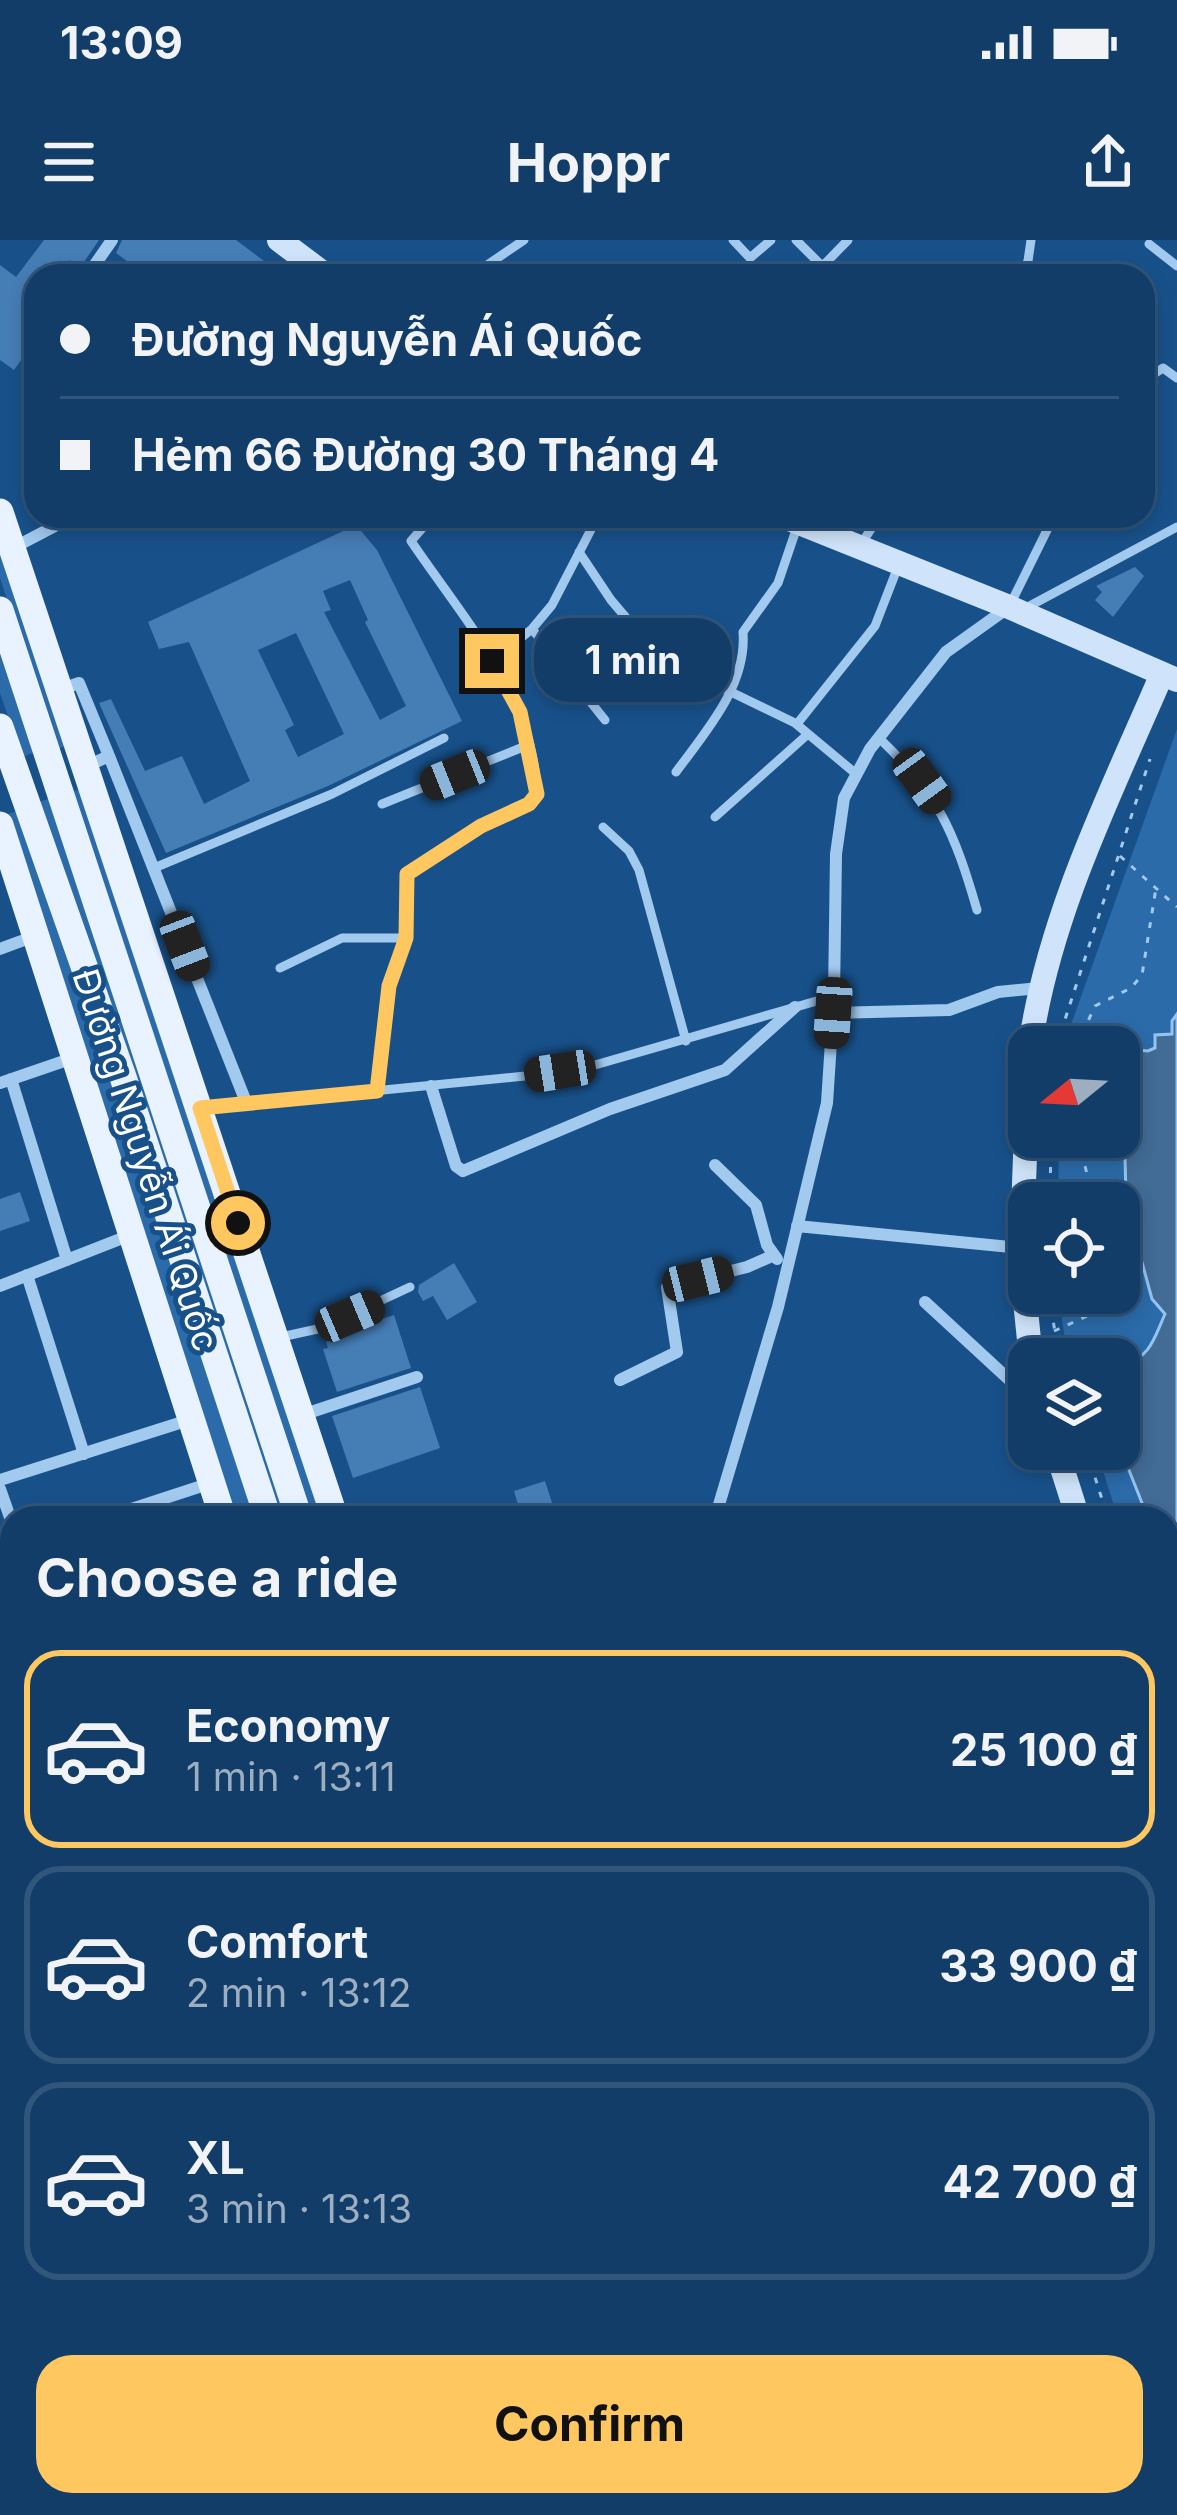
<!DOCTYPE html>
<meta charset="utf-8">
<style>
:root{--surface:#123d68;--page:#1f4871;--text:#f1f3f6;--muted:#9caec0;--line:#31567c;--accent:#ffc75f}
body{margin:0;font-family:Inter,sans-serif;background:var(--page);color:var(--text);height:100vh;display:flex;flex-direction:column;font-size:45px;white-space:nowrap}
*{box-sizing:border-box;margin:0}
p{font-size:39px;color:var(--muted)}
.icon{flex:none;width:66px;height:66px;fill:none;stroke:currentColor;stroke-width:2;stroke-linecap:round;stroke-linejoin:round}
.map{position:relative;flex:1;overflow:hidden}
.side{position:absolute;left:0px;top:1266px;width:1179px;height:1011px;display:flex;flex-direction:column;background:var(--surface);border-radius:36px 36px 0 0;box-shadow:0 6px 18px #0003,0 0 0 3px var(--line)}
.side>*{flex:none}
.top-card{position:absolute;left:24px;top:24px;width:1131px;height:264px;border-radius:36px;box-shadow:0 6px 18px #0003,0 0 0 3px var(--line);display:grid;align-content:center;height:264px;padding:0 36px;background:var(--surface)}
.needle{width:78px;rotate:252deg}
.buttons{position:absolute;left:1008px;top:786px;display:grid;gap:24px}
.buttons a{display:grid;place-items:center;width:132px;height:132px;border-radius:24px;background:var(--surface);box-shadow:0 6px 18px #0003,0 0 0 3px var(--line);font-size:60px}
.end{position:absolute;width:54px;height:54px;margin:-27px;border:15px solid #ffc75f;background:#111;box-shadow:0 0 0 6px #111}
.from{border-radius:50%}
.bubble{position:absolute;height:84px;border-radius:36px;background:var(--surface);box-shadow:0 6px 18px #0003,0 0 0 3px var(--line);font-size:39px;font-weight:700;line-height:84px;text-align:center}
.car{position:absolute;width:36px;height:72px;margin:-36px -18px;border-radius:15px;box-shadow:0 0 9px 3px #0007;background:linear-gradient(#222 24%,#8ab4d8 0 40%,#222 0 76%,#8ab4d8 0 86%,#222 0)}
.top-card b{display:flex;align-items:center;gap:42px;height:114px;font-size:45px}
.top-card b+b{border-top:3px solid var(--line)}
.top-card i{width:30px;height:30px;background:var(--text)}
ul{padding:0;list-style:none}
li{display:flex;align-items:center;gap:36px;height:198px;margin:0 24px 18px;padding:0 12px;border:6px solid var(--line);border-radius:36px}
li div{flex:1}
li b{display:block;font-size:45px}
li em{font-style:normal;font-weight:700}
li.active{border-color:var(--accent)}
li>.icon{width:108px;height:108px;stroke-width:1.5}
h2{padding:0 36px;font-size:54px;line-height:144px}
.button{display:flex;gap:24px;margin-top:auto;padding:24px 36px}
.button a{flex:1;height:138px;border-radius:36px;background:var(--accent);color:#111;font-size:48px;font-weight:700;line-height:138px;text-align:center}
.status{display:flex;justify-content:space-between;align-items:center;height:84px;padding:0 60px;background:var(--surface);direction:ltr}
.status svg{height:33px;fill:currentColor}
header{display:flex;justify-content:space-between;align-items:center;height:156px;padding:0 36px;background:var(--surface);font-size:54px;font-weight:700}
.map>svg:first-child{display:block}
</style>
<div class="status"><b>13:09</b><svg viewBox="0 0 49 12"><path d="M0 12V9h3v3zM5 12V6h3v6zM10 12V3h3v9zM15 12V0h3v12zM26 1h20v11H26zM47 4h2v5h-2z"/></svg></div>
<header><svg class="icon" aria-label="menu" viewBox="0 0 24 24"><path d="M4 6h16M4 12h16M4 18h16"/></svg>Hoppr<svg class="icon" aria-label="share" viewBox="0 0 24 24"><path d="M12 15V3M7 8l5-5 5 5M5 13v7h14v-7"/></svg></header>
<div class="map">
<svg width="1177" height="2275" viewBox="0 0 1177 2275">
<rect width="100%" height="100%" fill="#18518a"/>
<!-- green -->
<path fill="#2b6ba9" d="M 0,305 L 67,506 L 56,509 L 0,338 Z
M 0,402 L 36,512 L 22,517 L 0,453 Z
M 1177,489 L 1177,1457 L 1167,1427 L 1167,1278 L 1118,1278 L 1096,1209 L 1119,1209 L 1119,1119 L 1068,1119 L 1058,1053 L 1119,1053 L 1119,963 L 1058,963 L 1059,897 L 1119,897 L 1119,807 L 1063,807 Z
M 82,549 L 324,1278 L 310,1278 L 70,552 Z
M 51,558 L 289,1278 L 279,1278 L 36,563 Z
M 18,571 L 99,798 L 257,1278 L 234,1278 L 7,574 Z
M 398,2265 L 534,2265 L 537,2275 L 385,2275 Z"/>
<!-- water -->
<path fill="#426b95" stroke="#94c4f0" stroke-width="3" d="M 1177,774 L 1177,1394 L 1168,1366 L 1167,1278 L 1148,1278 L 1119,1205 L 1119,1133 L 1122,1124 C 1150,1120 1155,1096 1165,1074 L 1152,1059 L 1137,1004 L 1131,998 L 1133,994 L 1128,983 L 1138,973 L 1126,956 L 1125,917 L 1110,897 L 1119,897 L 1119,819 L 1126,809 L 1148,811 L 1155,808 L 1155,795 L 1172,794 L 1172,781 Z"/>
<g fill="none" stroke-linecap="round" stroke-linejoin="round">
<!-- stream -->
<path stroke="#94c4f0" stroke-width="4.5" d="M 1167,1423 L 1174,1418 L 1177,1409"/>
</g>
<!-- building -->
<path fill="#457db5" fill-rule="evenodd" d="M 44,0 L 99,0 L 80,28 L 70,20 L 58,36 L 36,36 L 36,99 L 14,130 L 0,120 L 0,25 L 16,37 Z
M 122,0 L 236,0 L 284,36 L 147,36 L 116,13 Z
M 356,285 L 377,310 L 462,481 L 328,546 L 166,613 L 99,463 L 111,459 L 145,531 L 182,516 L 204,564 L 250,541 L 189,402 L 159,409 L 148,382 ZM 350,340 L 368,380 L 365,382 L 406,466 L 380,480 L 324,372 L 331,370 L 323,351 ZM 296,393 L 344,494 L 298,517 L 285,490 L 294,485 L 258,410 Z
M 1135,327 L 1144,336 L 1113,377 L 1095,360 L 1102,352 L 1096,346 Z
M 20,952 L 30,981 L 0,991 L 0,959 Z
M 454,1023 L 477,1062 L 447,1080 L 433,1056 L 423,1061 L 418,1052 L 419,1045 Z
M 394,1075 L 411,1128 L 337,1152 L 323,1109 L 328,1108 L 326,1102 L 332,1099 L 331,1095 Z
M 420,1147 L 440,1208 L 353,1238 L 332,1176 Z
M 545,1241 L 557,1278 L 522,1278 L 514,1251 Z"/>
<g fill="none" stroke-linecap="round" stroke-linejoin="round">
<!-- path -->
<path stroke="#a2c9ee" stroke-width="3" stroke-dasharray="6 9" stroke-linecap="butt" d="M 1120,616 L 1177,667
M 1056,807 L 1150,519
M 1076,807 L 1095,766 L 1131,748 L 1142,735 L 1156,648
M 1078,897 L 1094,963
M 1050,963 L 1051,897
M 1049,1053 L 1059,1119
M 1054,1091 L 1103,1069 L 1117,1053
M 1086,1209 L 1108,1278
M 1167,1464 L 1177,1495"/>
<!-- lane -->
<path stroke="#a2c9ee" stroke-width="9" d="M 733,0 L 750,18 L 771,0
M 796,0 L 822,26
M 1149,4 L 1177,26
M 471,36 L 524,0
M 813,36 L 848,0
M 1019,36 L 1028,21 L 1031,0
M 1143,141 L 1163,128 L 1177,138
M 862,303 L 879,276
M 579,312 L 611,360 L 651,407 L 673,424 L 795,483 L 855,533
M 1009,367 L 1054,276
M 1024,369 L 1177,287
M 532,389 L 605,480
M 492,421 L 532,389 L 552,365 L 598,276
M 797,484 L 875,386 L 899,324
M 879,498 C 939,555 954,591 977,670
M 676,532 C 707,490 747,445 743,392 L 778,343 L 798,284
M 382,564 L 528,505
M 715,577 L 808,494
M 603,587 L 629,611 L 639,630 L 686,801
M 154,628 L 332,554 L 444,498
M 280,728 L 342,698 L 407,698
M 377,851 L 390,745 L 407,698 L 407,634 L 470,592 L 529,564 L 537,554 C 535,457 463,378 411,301 L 433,276
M 200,868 L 525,836 L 595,825 L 834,756
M 281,1097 L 322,1088 L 410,1047"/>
<!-- street -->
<path stroke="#a2c9ee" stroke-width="12" d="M 87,36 L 112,0
M 13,308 L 74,276
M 59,450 L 79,443 L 109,516
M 85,527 L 109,516 L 246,862
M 0,709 L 35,696
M 833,773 L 949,770 L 998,752 L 1039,748
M 11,839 L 67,1020
M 0,843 L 73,818
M 431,846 L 456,926 L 463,931 L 610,869 L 725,830 L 795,767
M 715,925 L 756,965 L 767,1005 L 777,1019
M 797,986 L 1021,1008
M 27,1035 L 84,1214
M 0,1046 L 133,994
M 925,1062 L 1029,1158
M 620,1140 L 677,1112 L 667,1047 L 747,1027 L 772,1016
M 302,1175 L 417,1137
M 0,1240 L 192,1179
M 0,1249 L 12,1283
M 104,1278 L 211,1243
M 715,1278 L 778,1067 L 827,863 L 834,756 L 836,614 L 844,558 L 870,509 L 946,412 L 1009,367
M 0,1408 L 12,1404
M 0,1513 L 12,1509
M 0,1641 L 12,1667
M 0,1982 L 12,2003
M 1167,2023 L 1177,2047
M 0,2161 L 12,2181
M 62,2265 L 68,2275
M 171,2265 L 177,2275
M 933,2265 L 937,2275
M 370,2275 L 383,2265"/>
<!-- secondary -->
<path stroke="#cfe4fa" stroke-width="24" d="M 279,0 L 327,36
M 782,276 L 1009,367 L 1177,440
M 1030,807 C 1049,675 1110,555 1162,434
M 1029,811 L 1021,1022 L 1031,1119
M 1056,1209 L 1078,1278
M 1167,1550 L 1177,1581
M 0,1782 L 12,1802
M 1167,2004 L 1177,1999
M 298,2275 L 317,2265"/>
<!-- primary -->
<path stroke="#e9f3ff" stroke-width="27" d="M 0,272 L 335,1278
M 0,370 L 299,1278
M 0,487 L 123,837 L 268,1278
M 0,585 L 223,1278
M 545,2265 L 548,2275
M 659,2265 L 662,2275
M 596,2275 L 629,2265"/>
</g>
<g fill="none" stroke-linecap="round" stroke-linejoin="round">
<!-- route -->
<path stroke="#ffc75f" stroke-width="15" d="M 238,983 L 200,868 L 377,851 L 389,746 L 406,698 L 407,634 L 481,586 L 529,564 L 537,554 L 520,472 L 492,421"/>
</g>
<g text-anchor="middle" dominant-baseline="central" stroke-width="10" stroke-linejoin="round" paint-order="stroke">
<!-- street labels -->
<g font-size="36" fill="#fff" stroke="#18518a">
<text transform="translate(146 920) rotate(72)">Đường Nguyễn Ái Quốc</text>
</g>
</g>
</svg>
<div class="buttons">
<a><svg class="needle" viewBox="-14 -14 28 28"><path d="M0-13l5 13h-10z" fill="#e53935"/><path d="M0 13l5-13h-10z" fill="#9caec0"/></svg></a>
<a><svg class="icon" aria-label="locate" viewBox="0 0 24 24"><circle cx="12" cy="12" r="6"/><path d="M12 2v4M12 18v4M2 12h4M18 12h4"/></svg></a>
<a><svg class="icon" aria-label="layers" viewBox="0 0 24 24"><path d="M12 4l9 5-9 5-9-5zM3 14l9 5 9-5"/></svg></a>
</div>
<i class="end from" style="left:238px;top:983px"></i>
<i class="end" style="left:492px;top:421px"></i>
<div class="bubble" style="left:534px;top:378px;width:198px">1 min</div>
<i class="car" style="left:455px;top:535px;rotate:248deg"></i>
<i class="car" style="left:922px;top:541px;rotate:144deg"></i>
<i class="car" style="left:185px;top:706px;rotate:159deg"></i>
<i class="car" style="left:833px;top:773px;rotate:184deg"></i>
<i class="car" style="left:560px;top:831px;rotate:261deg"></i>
<i class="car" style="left:698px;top:1039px;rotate:76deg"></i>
<i class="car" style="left:350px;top:1076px;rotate:67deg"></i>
<div class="top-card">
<b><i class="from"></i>Đường Nguyễn Ái Quốc</b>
<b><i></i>Hẻm 66 Đường 30 Tháng 4</b>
</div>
<section class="side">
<h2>Choose a ride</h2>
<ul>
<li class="active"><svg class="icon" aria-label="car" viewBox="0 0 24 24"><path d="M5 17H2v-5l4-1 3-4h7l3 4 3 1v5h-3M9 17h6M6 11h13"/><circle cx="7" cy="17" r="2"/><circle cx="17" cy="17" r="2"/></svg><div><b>Economy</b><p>1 min · 13:11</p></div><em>25 100 ₫</em></li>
<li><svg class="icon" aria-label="car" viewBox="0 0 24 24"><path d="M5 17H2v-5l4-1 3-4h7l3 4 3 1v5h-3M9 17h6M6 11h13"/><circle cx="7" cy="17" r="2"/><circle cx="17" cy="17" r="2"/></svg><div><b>Comfort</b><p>2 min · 13:12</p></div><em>33 900 ₫</em></li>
<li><svg class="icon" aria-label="car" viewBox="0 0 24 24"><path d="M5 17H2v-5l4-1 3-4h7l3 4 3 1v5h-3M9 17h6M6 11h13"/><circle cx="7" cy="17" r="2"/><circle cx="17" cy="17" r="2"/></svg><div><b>XL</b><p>3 min · 13:13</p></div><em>42 700 ₫</em></li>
</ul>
<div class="button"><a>Confirm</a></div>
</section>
</div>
